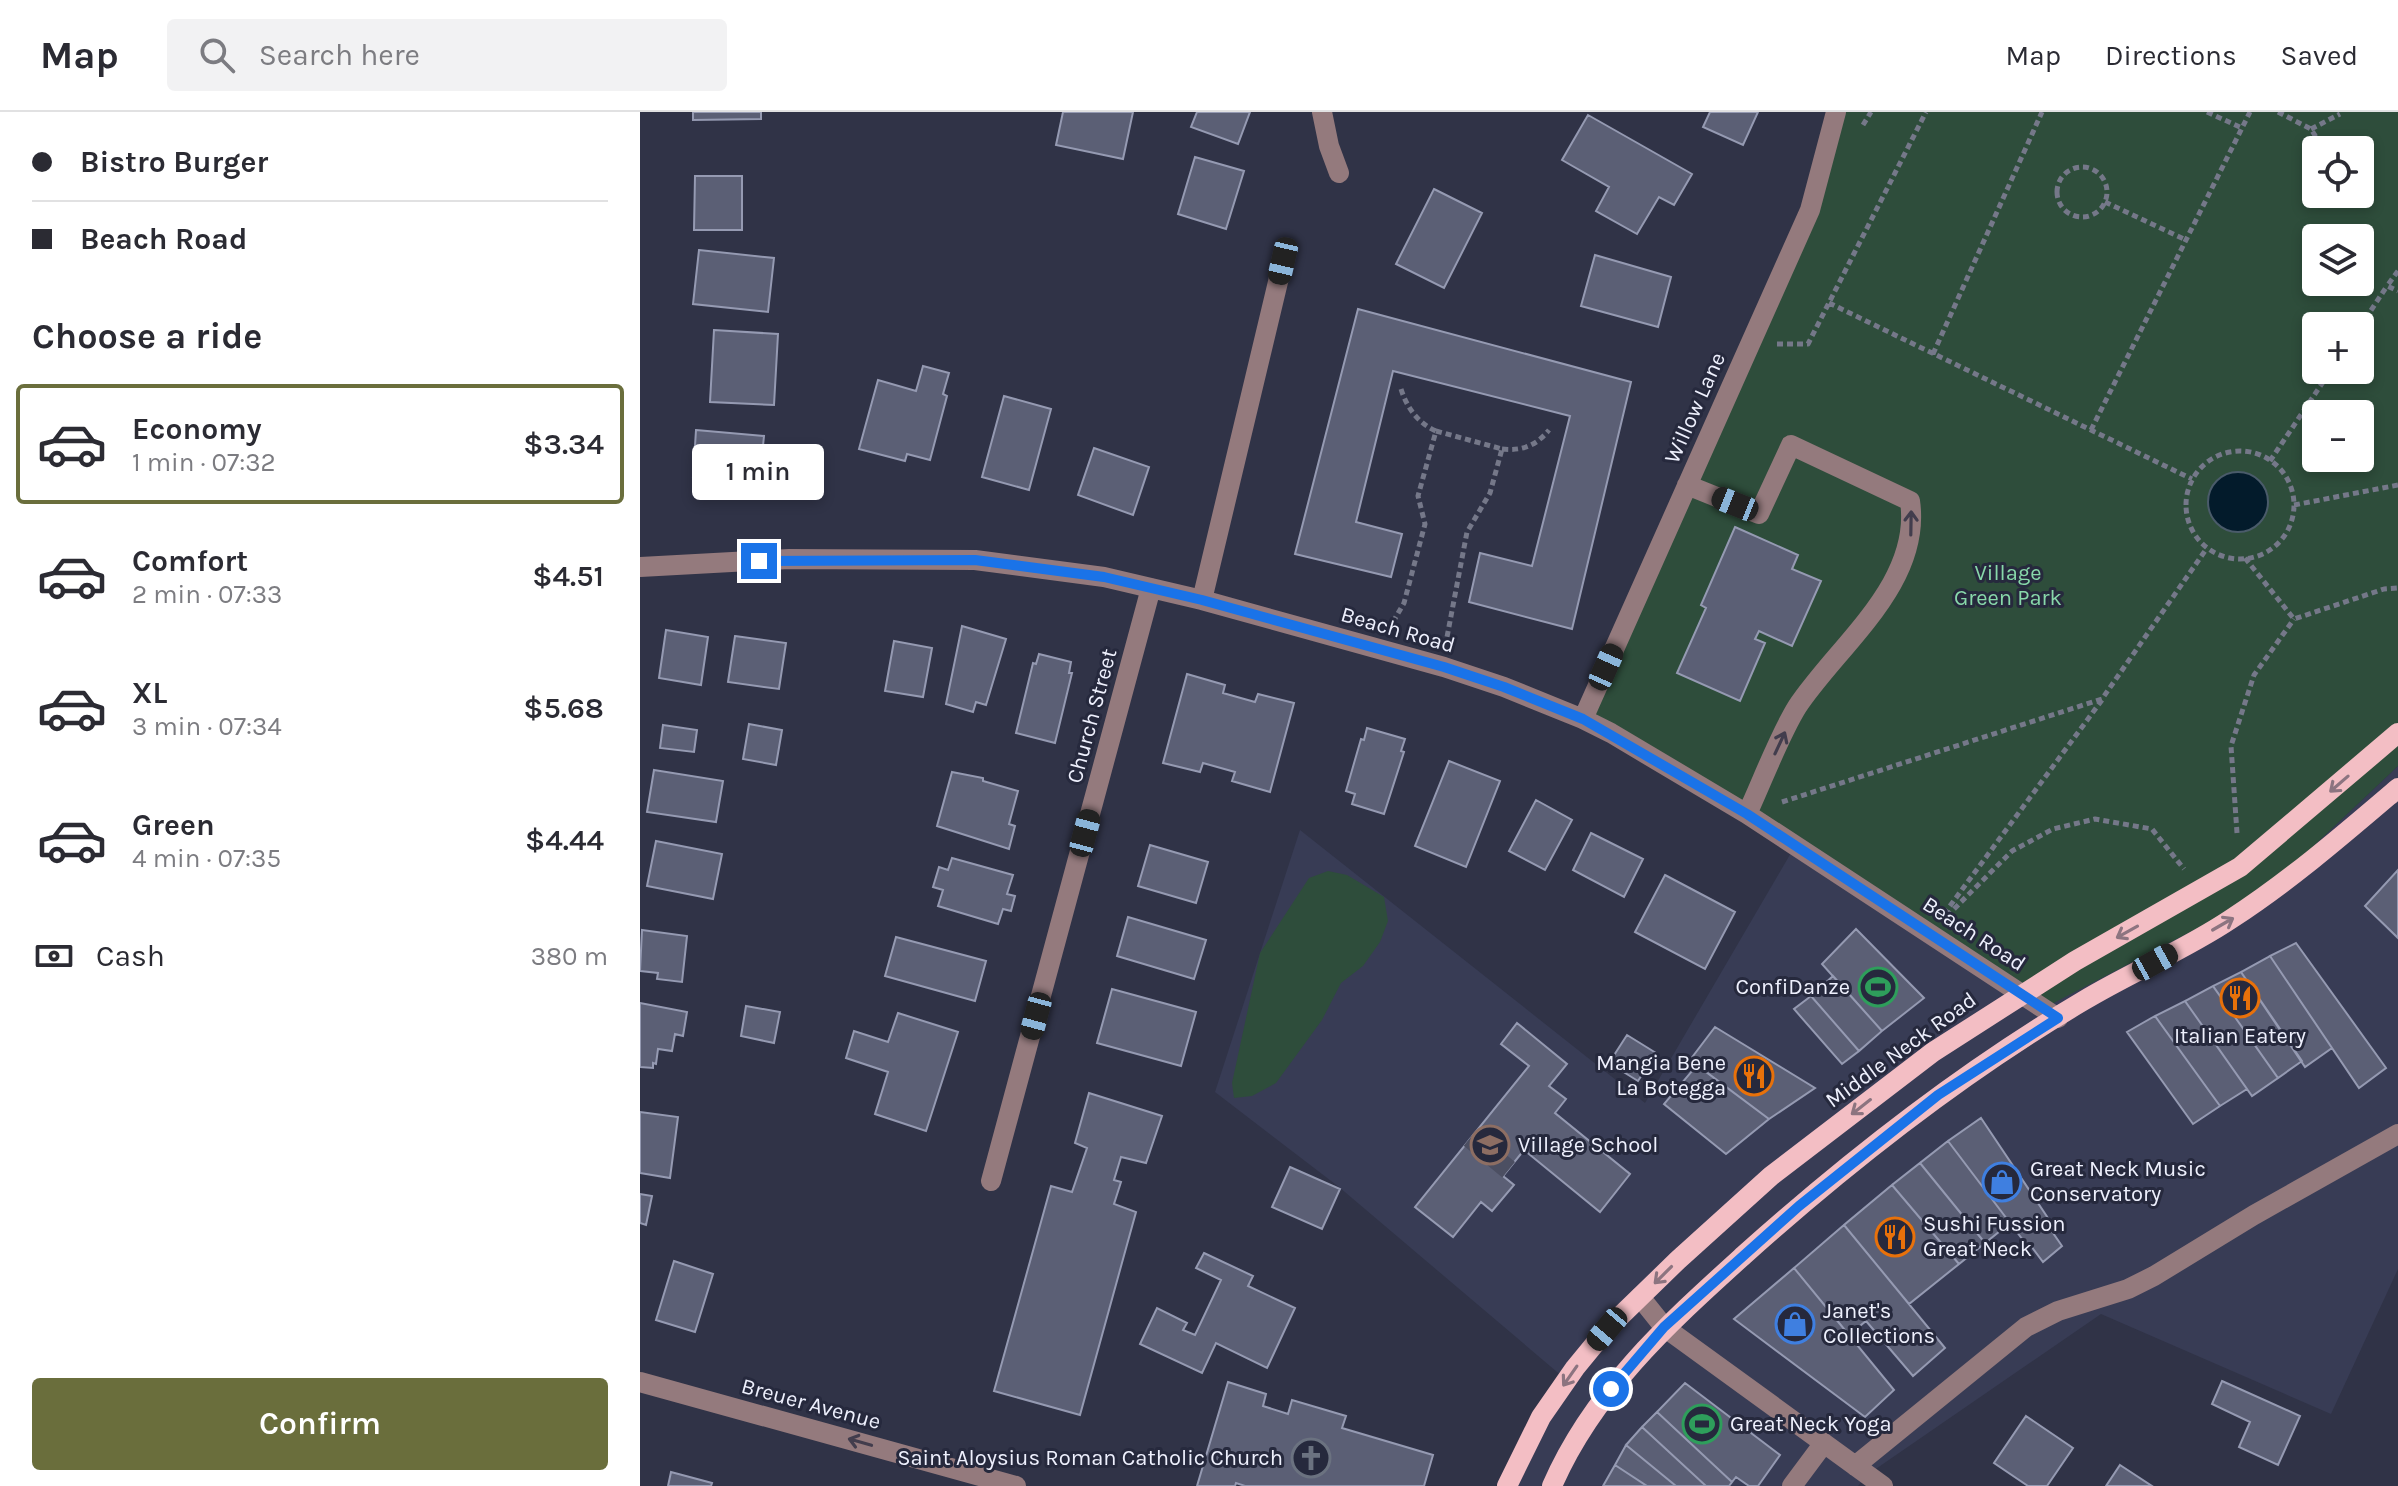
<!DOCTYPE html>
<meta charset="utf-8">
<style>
:root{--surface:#fff;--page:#f2f2f3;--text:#2b2b33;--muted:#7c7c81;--line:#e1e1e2;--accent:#6a6e3c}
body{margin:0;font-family:Karla,sans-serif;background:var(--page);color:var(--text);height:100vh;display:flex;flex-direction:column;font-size:30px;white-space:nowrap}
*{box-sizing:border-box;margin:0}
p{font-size:26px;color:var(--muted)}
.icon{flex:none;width:44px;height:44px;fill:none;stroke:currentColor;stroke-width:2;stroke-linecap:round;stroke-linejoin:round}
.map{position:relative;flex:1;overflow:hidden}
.sheet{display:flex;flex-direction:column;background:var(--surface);width:640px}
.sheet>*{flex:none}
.guide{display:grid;align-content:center;height:176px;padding:0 32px;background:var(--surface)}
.controls{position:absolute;left:1662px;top:24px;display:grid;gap:16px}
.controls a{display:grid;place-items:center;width:72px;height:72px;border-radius:8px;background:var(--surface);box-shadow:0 4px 12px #0003;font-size:40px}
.end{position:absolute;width:36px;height:36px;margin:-18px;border:10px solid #1a73e8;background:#fff;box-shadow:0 0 0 4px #fff}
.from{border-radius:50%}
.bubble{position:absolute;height:56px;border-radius:8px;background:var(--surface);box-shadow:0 4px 12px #0003;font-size:26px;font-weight:600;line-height:56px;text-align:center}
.car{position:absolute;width:24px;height:48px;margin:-24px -12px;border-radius:10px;box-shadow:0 0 6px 2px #0007;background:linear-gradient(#222 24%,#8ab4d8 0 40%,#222 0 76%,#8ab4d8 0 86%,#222 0)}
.guide b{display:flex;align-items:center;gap:28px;height:76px;font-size:30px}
.guide b+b{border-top:2px solid var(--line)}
.guide i{width:20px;height:20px;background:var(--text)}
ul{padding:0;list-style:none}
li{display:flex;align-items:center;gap:24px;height:120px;margin:0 16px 12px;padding:0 16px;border:4px solid transparent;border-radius:8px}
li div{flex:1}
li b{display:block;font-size:30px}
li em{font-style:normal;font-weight:600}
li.on{border-color:var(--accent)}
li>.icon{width:72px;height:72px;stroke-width:1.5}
h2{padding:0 32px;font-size:36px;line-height:96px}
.pay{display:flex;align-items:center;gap:20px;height:88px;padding:0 32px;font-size:30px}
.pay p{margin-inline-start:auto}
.cta{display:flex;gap:16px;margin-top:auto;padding:16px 32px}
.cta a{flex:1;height:92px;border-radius:8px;background:var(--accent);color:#fff;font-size:32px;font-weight:600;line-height:92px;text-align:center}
header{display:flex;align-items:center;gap:48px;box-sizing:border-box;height:112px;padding:0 40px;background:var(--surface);border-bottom:2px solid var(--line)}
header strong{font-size:38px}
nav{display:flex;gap:44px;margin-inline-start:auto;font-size:28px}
.search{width:560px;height:72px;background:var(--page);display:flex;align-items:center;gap:20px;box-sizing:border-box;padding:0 28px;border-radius:8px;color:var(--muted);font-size:30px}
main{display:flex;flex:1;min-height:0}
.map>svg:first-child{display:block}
</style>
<header>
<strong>Map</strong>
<div class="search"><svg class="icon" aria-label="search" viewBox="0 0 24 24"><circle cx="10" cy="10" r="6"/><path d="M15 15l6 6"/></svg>Search here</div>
<nav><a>Map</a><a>Directions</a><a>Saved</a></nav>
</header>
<main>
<section class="sheet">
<div class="guide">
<b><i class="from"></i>Bistro Burger</b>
<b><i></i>Beach Road</b>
</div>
<h2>Choose a ride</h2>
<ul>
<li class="on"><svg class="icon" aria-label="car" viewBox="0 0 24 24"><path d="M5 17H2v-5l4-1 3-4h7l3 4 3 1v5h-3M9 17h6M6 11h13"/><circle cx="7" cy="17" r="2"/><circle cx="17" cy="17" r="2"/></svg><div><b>Economy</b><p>1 min · 07:32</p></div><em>$3.34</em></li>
<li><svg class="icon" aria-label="car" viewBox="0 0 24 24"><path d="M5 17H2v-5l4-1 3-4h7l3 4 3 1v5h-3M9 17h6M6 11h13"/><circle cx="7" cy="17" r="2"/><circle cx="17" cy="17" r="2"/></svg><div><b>Comfort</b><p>2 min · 07:33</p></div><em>$4.51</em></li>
<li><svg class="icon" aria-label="car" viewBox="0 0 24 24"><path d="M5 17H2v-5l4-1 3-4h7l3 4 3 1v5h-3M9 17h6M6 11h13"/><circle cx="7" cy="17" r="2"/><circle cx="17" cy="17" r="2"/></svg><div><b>XL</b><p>3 min · 07:34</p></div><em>$5.68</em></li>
<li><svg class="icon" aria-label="car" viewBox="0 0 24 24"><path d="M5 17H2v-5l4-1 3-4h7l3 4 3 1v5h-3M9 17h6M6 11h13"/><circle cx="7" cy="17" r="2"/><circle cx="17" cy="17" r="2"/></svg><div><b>Green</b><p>4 min · 07:35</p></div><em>$4.44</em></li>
</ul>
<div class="pay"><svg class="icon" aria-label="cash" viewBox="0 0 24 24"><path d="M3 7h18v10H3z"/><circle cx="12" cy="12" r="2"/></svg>Cash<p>380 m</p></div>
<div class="cta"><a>Confirm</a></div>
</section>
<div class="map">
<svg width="1758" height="1374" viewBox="0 0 1758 1374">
<rect width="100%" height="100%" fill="#303347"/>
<!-- built -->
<path fill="#383c55" d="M 1758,654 L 1758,1157 L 1691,1302 L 1461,1202 L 1227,1363 L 1218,1374 L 863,1374 L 923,1265 L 699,1075 L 575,980 L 660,718 L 1005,991 L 1155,734 L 1629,776 Z"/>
<!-- green -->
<path fill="#2e4d3b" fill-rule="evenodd" d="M 1196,0 L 1758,0 L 1758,654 L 1629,776 L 1579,805 L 1404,896 L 941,611 L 1170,98 ZM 1676,38 L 1720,38 L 1720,82 L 1676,82 ZM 1676,126 L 1720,126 L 1720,170 L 1676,170 ZM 1676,214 L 1720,214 L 1720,258 L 1676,258 ZM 1676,302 L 1720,302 L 1720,346 L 1676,346 Z
M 688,759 L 707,763 L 744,785 L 748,809 L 740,830 L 723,854 L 701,871 L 682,908 L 636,971 L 612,984 L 594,986 L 592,971 L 620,841 L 669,766 Z"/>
<!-- water -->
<path fill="#031b2b" stroke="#4a5b6a" stroke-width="2" d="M1568 390a30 30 0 1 1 60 0a30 30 0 1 1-60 0Z"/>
<!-- building -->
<path fill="#5b5f75" stroke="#959ab2" stroke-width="2" d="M 53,0 L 121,0 L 121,7 L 53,8 Z
M 423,0 L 493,0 L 483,47 L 416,33 Z
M 557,0 L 610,0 L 598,32 L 551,15 Z
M 1070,0 L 1118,0 L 1103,33 L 1063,15 Z
M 948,3 L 1052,62 L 1034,93 L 1019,85 L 997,122 L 956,99 L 969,75 L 922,48 Z
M 555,45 L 604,59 L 586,117 L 538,102 Z
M 55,64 L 102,64 L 102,118 L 54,118 Z
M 794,77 L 842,101 L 804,176 L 756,152 Z
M 59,138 L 134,146 L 128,200 L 53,192 Z
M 955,143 L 1031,165 L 1018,215 L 941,194 Z
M 718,197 L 991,270 L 932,517 L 829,490 L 840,441 L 892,454 L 930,304 L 753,259 L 716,410 L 762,422 L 751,465 L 655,442 Z
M 74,218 L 138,222 L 134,293 L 70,290 Z
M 283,254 L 309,261 L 303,282 L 307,284 L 290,348 L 267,342 L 265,349 L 219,337 L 238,268 L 276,279 Z
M 364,284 L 411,297 L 389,378 L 342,365 Z
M 56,318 L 124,324 L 123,334 L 164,336 L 161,373 L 53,365 Z
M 454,336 L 509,355 L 493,403 L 438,383 Z
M 1095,415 L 1158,443 L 1152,457 L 1181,469 L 1152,534 L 1119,519 L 1115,527 L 1125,531 L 1100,589 L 1037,561 L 1066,496 L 1061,493 Z
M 322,514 L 366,527 L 346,593 L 336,590 L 333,600 L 306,592 Z
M 26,518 L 68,525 L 61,573 L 19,566 Z
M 95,524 L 146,531 L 139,577 L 88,570 Z
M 254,529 L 292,536 L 283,585 L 245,579 Z
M 399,542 L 431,550 L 429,561 L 432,561 L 415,631 L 376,621 L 393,551 L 396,552 Z
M 547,562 L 585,573 L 583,581 L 615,590 L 618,582 L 654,591 L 630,680 L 592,669 L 595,660 L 563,651 L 560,660 L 523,651 Z
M 109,612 L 142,618 L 136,653 L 103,647 Z
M 23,613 L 57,618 L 54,640 L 20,636 Z
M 727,616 L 765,627 L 761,639 L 764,640 L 744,702 L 712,692 L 715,682 L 706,679 L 721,627 L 724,628 Z
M 809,649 L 860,669 L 826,755 L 775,734 Z
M 14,658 L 83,669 L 76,710 L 7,700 Z
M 312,660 L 343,666 L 343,669 L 378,679 L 369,712 L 375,714 L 369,737 L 297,714 Z
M 896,688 L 932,708 L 905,758 L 869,739 Z
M 951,721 L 1003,747 L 984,785 L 933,758 Z
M 16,729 L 82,742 L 73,787 L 7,774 Z
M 510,733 L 568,750 L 556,791 L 498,774 Z
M 312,746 L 373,763 L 367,782 L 375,784 L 371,799 L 363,797 L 358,812 L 298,794 L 303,778 L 293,775 L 299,755 L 308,758 Z
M 1758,758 L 1758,826 L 1725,794 Z
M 1025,763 L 1095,800 L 1065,857 L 995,820 Z
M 488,805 L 566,828 L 554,867 L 477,844 Z
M 1216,817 L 1284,886 L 1242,919 L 1182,852 Z
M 2,818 L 47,824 L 42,870 L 17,867 L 18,861 L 0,859 Z
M 256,825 L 346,849 L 335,889 L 245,864 Z
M 1656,831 L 1746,956 L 1719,976 L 1630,844 Z
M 1630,844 L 1692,936 L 1665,955 L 1601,860 Z
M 1601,860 L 1662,949 L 1638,966 L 1573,874 Z
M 1193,864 L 1242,919 L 1219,939 L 1171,884 Z
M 1573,874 L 1638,966 L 1612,984 L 1545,889 Z
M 472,877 L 556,900 L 541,954 L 457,931 Z
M 1171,884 L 1219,939 L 1202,952 L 1154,897 Z
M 1545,889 L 1607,977 L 1580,994 L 1515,904 Z
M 0,891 L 47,900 L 43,924 L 35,922 L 32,939 L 18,937 L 16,952 L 13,951 L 13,956 L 0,955 Z
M 106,894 L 140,900 L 134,931 L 101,924 Z
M 258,901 L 318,920 L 286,1019 L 235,1002 L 248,960 L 206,946 L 214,919 L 248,930 Z
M 1515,904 L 1580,994 L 1553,1012 L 1487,920 Z
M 877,911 L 927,952 L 909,974 L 926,987 L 915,1001 L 990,1062 L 960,1100 L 884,1038 L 863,1064 L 874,1073 L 852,1099 L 841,1090 L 813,1125 L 775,1095 L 889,954 L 861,932 Z
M 1075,915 L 1175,976 L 1129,1007 L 1050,948 Z
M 987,923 L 1016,941 L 998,969 L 969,951 Z
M 1057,953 L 1129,1007 L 1086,1042 L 1024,992 Z
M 449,981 L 522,1004 L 506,1051 L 481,1045 L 474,1068 L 481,1070 L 474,1092 L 496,1100 L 440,1303 L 354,1279 L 411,1074 L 432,1080 L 447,1036 L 435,1031 Z
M 0,1000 L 38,1005 L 30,1066 L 0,1061 Z
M 1341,1006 L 1414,1115 L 1411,1118 L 1422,1134 L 1403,1150 L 1391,1134 L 1389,1136 L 1308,1029 Z
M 1308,1029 L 1370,1111 L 1345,1131 L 1280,1051 Z
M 1280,1051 L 1345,1131 L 1319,1152 L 1252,1073 Z
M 650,1055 L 700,1077 L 682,1117 L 632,1095 Z
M 1252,1073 L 1319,1152 L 1269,1192 L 1204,1113 Z
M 0,1082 L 12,1084 L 6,1113 L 0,1111 Z
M 1204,1113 L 1305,1236 L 1273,1264 L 1226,1209 L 1209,1223 L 1154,1156 Z
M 564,1141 L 613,1164 L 608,1174 L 655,1196 L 627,1256 L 576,1231 L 562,1261 L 500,1232 L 517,1196 L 547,1211 L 543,1218 L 555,1223 L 581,1168 L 556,1156 Z
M 34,1149 L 73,1162 L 55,1220 L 16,1208 Z
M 1154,1156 L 1254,1278 L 1225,1305 L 1094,1207 Z
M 1582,1269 L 1660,1304 L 1638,1353 L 1599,1335 L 1610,1310 L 1572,1292 Z
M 588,1270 L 626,1282 L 623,1294 L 648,1302 L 652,1288 L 706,1304 L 702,1316 L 793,1343 L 784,1374 L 605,1374 L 596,1371 L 595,1374 L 557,1374 Z
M 1045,1271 L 1140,1343 L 1118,1374 L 1109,1374 L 1096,1365 L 1092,1370 L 1017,1300 Z
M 1017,1300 L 1092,1370 L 1089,1374 L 1066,1374 L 1002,1315 Z
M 1386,1304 L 1433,1336 L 1407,1374 L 1388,1374 L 1354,1351 Z
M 1002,1315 L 1066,1374 L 1036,1374 L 986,1333 Z
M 986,1333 L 1036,1374 L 1007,1374 L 975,1353 Z
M 975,1353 L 1007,1374 L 963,1374 Z
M 1480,1353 L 1512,1374 L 1466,1374 Z
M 31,1360 L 72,1371 L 71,1374 L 28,1374 Z"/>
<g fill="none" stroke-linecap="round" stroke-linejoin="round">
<!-- minor-tunnel -->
<path stroke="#4c4f62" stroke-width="20" stroke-dasharray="20 10" stroke-linecap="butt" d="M 830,1026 L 869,1058"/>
<!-- path -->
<path stroke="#757889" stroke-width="5" stroke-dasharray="6 4" stroke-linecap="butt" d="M 1567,0 L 1602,16
M 1638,0 L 1671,17 L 1684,38
M 1223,13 L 1231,0
M 1671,17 L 1700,2
M1417 80a25 25 0 1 1 50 0a25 25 0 1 1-50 0Z
M 1465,90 L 1546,128
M 1758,159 L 1747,174 L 1758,179
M 1189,191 L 1552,367
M 1720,215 L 1747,174
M 1137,232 L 1168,232 L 1286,0
M 1293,242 L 1402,0
M 761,277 C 767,296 778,311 796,319
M 1451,318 L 1610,0
M 862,337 C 882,339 896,334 909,318
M1546 393a54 54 0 1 1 108 0a54 54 0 1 1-108 0Z
M 1630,349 L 1691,258
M 1654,393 L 1758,373
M 1605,446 L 1654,507 L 1744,477 L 1758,476
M 753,510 L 764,491 L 785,412 L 778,384 L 796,319 L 862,337 L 850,381 L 827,420 L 807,525
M 1142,690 L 1462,587 L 1567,436
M 1597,721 L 1591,634 L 1614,563 L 1654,507
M 1304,802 L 1462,588
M 1307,804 L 1372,739 L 1413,717 L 1455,707 L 1512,717 L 1544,757"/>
<!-- minor -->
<path stroke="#947a7d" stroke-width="20" d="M 682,0 L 689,34 L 699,61
M 1047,373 L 1119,402 L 1151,333 L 1270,389 C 1282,472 1198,533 1157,595 C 1139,624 1122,670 1107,702
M 0,455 L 149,447 L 335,448 L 464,465 L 562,488 L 804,555 L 864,575 L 943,607 L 971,621 L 1107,702 L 1418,906
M 562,488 L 643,149
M 943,607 L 1170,98 L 1196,0
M 351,1069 L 511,476
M 1000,1185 L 1024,1215 L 1243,1374
M 0,1270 L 376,1374
M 1215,1354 L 1386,1215 L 1418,1199 L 1488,1177 L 1514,1164 L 1614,1103 L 1758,1022
M 1152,1374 L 1184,1331"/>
<!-- major -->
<path stroke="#f3bec4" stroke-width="20" d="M 867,1374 L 901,1305 L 935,1256 L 967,1217 L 1038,1148 L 1131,1064 L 1293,940 L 1435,849 L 1600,755 L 1758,621
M 912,1374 C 953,1279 1029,1211 1104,1143 C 1209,1049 1321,961 1443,889 C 1491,860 1545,838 1591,807 C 1651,768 1704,722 1758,676"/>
</g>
<!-- one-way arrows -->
<defs><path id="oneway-shaft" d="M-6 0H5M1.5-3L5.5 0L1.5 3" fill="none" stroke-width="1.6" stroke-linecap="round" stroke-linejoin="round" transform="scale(2)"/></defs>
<g stroke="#423d4d">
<use href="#oneway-shaft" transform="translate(1271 411) rotate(-89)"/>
<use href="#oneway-shaft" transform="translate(1140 631) rotate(-65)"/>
<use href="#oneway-shaft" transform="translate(220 1330) rotate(-164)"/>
</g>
<g stroke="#8c7480">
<use href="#oneway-shaft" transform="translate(1699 672) rotate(139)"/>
<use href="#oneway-shaft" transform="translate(1583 812) rotate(-30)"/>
<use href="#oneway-shaft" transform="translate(1487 820) rotate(151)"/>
<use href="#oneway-shaft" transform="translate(1221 995) rotate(142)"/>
<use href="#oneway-shaft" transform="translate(1023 1163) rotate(135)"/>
<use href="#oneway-shaft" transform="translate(930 1264) rotate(125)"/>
</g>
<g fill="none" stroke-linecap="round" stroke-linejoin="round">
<!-- route -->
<path stroke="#1a73e8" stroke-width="10" d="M 119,449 L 335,448 L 464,465 L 562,488 L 804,555 L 864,575 L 943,607 L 1107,702 L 1418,906 L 1298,983 L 1159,1094 L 1024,1215 L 971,1277"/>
</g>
<!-- icons -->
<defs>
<g id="stadium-ring" transform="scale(2)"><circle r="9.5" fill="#26293d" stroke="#2e9e5b" stroke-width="1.5"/><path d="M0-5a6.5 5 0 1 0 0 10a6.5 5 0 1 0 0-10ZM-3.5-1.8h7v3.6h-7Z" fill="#2e9e5b"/></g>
<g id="restaurant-ring" transform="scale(2)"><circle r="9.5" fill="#26293d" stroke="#e8710a" stroke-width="1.5"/><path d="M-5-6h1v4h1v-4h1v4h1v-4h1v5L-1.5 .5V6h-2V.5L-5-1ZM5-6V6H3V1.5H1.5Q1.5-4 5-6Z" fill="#e8710a"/></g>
<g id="school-ring" transform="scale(2)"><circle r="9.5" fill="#26293d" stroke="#8d6e63" stroke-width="1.5"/><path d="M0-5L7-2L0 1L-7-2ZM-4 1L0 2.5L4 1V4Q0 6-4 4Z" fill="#8d6e63"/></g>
<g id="shop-ring" transform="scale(2)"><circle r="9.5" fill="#26293d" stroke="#3f7fe0" stroke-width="1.5"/><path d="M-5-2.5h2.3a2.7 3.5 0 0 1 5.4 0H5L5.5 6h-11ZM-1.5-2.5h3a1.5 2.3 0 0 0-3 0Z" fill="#3f7fe0"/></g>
<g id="church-ring" transform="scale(2)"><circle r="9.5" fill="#26293d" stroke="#6b7280" stroke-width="1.5"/><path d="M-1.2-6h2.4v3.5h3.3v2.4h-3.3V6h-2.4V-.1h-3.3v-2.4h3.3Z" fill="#6b7280"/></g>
</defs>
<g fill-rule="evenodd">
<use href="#stadium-ring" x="1238" y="875"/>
<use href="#restaurant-ring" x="1600" y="886"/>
<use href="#restaurant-ring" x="1114" y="964"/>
<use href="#school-ring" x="850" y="1033"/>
<use href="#shop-ring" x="1362" y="1070"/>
<use href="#restaurant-ring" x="1255" y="1125"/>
<use href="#shop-ring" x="1155" y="1212"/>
<use href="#stadium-ring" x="1062" y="1312"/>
<use href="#church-ring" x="671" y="1346"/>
</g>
<g text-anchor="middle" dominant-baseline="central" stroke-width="6" stroke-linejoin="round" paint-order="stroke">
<!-- street labels -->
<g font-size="22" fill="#eef0fd" stroke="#26293d">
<text transform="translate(1055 296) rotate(-66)">Willow Lane</text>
<text transform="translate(758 518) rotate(16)">Beach Road</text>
<text transform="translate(452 604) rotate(-75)">Church Street</text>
<text transform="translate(1334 822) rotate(33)">Beach Road</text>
<text transform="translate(1261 938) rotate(-36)">Middle Neck Road</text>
<text transform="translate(171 1292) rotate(15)">Breuer Avenue</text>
</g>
<!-- park labels -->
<g font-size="22" fill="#88d8aa" stroke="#26293d">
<text x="1368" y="461">Village<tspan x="1368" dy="25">Green Park</tspan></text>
</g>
<!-- poi labels -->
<g font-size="22" fill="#eef0fd" stroke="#26293d" text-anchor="start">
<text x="1210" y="875" text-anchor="end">ConfiDanze</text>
<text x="1600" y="924" text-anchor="middle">Italian Eatery</text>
<text x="1086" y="951" text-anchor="end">Mangia Bene<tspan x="1086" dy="25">La Botegga</tspan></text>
<text x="878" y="1033">Village School</text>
<text x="1390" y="1057">Great Neck Music<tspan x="1390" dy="25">Conservatory</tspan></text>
<text x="1283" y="1112">Sushi Fussion<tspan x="1283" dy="25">Great Neck</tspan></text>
<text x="1183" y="1199">Janet's<tspan x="1183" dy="25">Collections</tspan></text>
<text x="1090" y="1312">Great Neck Yoga</text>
<text x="643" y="1346" text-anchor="end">Saint Aloysius Roman Catholic Church</text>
</g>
</g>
</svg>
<div class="controls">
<a><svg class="icon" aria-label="locate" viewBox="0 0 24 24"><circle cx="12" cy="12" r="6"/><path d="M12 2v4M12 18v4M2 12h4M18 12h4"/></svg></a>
<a><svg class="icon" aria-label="layers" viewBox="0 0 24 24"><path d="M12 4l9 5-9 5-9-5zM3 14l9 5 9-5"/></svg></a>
<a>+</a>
<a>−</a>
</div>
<i class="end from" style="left:971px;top:1277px"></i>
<i class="end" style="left:119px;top:449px"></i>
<div class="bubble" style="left:52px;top:332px;width:132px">1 min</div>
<i class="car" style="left:643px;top:149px;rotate:193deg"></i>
<i class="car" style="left:1095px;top:392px;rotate:292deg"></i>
<i class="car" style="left:966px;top:555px;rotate:24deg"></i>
<i class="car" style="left:445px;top:721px;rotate:15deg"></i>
<i class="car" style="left:1515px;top:850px;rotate:61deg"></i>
<i class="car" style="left:396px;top:904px;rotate:195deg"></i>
<i class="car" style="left:967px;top:1217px;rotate:220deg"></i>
</div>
</main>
